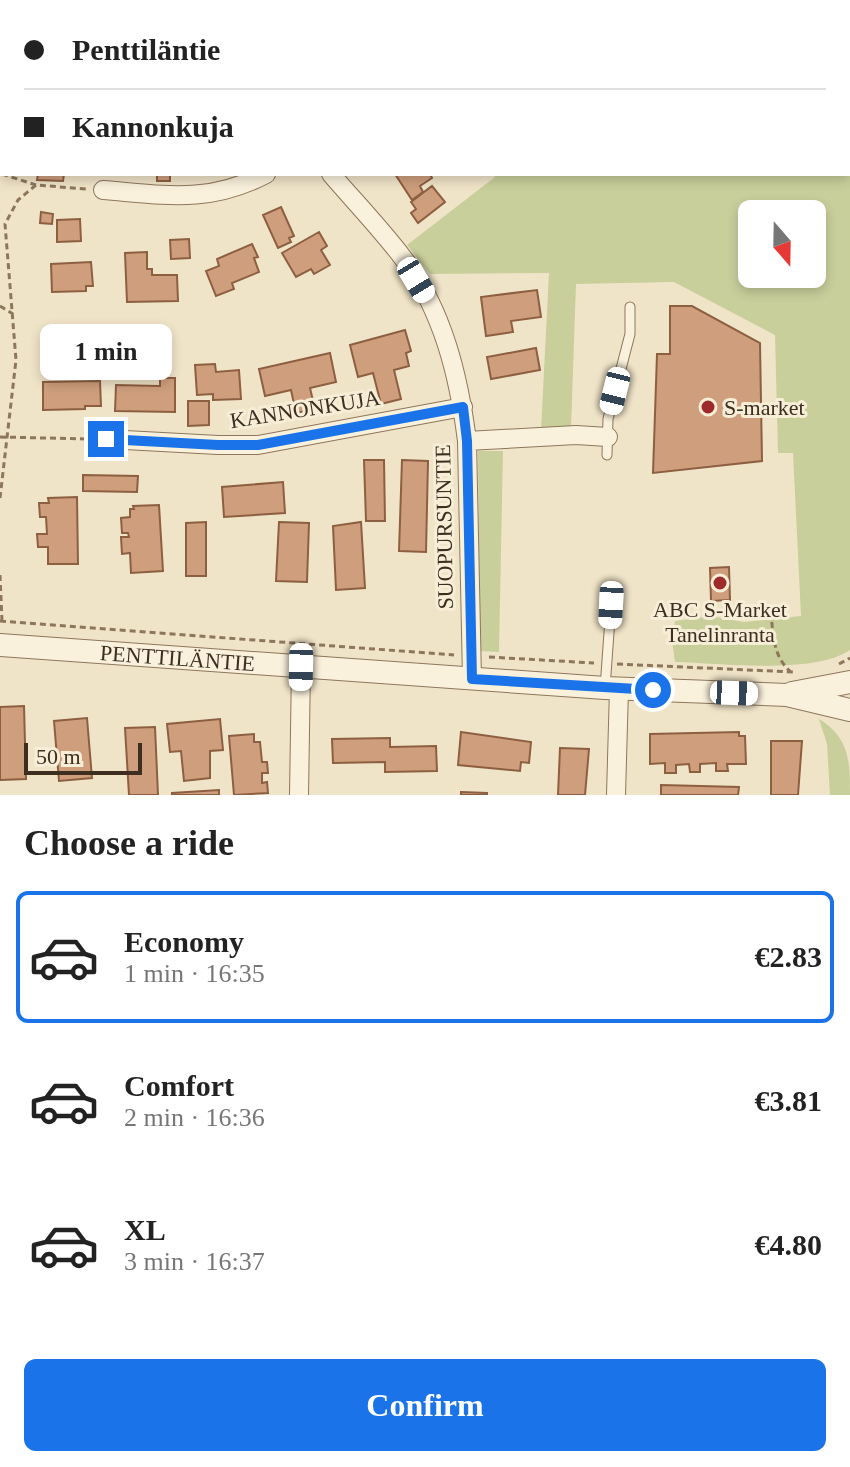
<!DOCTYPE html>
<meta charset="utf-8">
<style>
:root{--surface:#fff;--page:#f2f2f2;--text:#222;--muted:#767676;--line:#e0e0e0;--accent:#1a73e8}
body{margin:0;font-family:"Times New Roman",serif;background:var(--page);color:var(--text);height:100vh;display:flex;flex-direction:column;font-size:30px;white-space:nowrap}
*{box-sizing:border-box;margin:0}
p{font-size:26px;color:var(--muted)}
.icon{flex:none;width:44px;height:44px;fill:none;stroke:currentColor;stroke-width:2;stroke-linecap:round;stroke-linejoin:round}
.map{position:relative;height:795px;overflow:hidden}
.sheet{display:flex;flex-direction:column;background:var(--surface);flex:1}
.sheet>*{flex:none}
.top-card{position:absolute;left:0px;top:0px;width:850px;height:176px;box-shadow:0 4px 12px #0003;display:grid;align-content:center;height:176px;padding:0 24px;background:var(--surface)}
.needle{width:52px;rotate:160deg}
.controls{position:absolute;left:738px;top:200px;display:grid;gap:16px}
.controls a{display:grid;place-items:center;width:88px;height:88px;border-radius:12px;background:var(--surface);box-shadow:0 4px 12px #0003;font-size:40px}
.scale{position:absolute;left:24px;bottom:20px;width:118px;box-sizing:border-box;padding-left:8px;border:4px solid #3d2e20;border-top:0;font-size:22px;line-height:28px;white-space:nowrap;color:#3d2e20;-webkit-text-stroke:6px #f7eed8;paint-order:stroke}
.end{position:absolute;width:36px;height:36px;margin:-18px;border:10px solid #1a73e8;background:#fff;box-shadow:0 0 0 4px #fff}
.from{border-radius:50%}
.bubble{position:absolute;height:56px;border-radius:12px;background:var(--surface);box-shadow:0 4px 12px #0003;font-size:26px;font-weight:600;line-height:56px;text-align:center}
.car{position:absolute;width:24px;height:48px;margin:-24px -12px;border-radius:10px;box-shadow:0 0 6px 2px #0007;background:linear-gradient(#fff 24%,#345 0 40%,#fff 0 76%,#345 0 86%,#fff 0)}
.top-card b{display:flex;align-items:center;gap:28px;height:76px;font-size:30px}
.top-card b+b{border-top:2px solid var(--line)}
.top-card i{width:20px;height:20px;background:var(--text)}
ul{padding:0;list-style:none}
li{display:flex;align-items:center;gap:24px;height:132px;margin:0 16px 12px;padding:0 8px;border:4px solid transparent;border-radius:12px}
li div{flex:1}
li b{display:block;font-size:30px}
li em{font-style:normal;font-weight:600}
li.selected{border-color:var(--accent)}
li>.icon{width:72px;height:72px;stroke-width:1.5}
h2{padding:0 24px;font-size:36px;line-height:96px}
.action{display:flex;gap:16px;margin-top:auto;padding:16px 24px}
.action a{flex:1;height:92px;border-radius:12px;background:var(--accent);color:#fff;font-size:32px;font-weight:600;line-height:92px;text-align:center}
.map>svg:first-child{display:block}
</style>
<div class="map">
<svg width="850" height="795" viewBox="0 0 850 795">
<rect width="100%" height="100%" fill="#f0e4c8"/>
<!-- green -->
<path fill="#c9cf9b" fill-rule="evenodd" d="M 337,0 L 850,0 L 850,650 C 814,675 719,663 675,662 L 672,641 L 675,621 L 710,616 L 744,622 L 801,616 L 793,453 L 778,453 L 775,335 L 674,282 L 576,284 L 571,428 L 541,430 L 549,273 L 430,274 L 407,245 L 495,177 L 493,174 L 848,174 L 848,2 ZM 752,214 L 812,214 L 812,274 L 752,274 Z
M 478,451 L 503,451 L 499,652 L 480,651 Z
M 819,719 C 850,738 850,762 850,795 L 830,795 L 827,744 Z"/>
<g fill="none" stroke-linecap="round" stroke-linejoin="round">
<!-- stream -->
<path stroke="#6f938a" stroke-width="5" d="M 811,0 L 813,2
M 848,45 L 850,48"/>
</g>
<!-- building -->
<path fill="#cf9f7d" stroke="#8d5f41" stroke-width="2" d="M 38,174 L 64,174 L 63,181 L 37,180 Z
M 157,174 L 170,174 L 170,181 L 157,181 Z
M 395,174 L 430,174 L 432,178 L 420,186 L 423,192 L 412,200 Z
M 432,186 L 445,202 L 418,223 L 411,213 L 416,209 L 411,202 Z
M 281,207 L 294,236 L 289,238 L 291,242 L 278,248 L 263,215 Z
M 41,212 L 53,214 L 52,224 L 40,223 Z
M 80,219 L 81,241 L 57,242 L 57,220 Z
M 319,232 L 327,246 L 321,250 L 330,265 L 314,274 L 311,269 L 296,277 L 282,253 Z
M 189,239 L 190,258 L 171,259 L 170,240 Z
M 252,244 L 258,257 L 254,258 L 259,272 L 232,283 L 234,289 L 216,296 L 206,271 L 219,266 L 217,259 Z
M 147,252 L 147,269 L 152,269 L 152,275 L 177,275 L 178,301 L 127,302 L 125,253 Z
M 91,262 L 93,286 L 86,286 L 86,291 L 52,292 L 51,264 Z
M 537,290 L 541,317 L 511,321 L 513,332 L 486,336 L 481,297 Z
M 670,306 L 692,306 L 760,343 L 762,461 L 653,473 L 657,354 L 670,354 Z
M 405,330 L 411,351 L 406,353 L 409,366 L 394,370 L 401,399 L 381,404 L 373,373 L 358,377 L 350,345 Z
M 536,348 L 540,370 L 491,379 L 487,357 Z
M 330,353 L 336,382 L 310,388 L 315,409 L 296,413 L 291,390 L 265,396 L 259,369 Z
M 215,364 L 216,372 L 239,370 L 241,399 L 213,400 L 213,394 L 197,395 L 195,365 Z
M 160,378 L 175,378 L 175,412 L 115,411 L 116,385 L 160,386 Z
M 100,381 L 101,406 L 85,406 L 85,409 L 43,410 L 43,382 Z
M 188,401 L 209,401 L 209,425 L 188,426 Z
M 364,460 L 384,460 L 385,521 L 366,521 Z
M 402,460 L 428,461 L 426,552 L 399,551 Z
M 83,475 L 138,476 L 137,492 L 83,491 Z
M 283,482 L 285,513 L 224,517 L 222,487 Z
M 77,497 L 78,564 L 48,564 L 48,547 L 38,547 L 37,534 L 47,534 L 46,517 L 40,517 L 39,503 L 49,503 L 48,498 Z
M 159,505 L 163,571 L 131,573 L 130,553 L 122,554 L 121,537 L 129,537 L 128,533 L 122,533 L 121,518 L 130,517 L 130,509 L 134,509 L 133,506 Z
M 206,522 L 206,576 L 186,576 L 186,523 Z
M 279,522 L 309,523 L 307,582 L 276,581 Z
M 361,522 L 365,588 L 336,590 L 333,526 Z
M 729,567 L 730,600 L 711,601 L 710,568 Z
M 24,706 L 26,779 L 0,780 L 0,707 Z
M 87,718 L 92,778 L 59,781 L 54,721 Z
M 220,719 L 223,750 L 210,751 L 210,778 L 184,781 L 181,751 L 170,752 L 167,724 Z
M 155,727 L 158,795 L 129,795 L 125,728 Z
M 461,732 L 531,742 L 529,763 L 521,762 L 520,771 L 458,765 Z
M 739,732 L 739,736 L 745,736 L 746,764 L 727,764 L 728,771 L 716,771 L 716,763 L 700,764 L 700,772 L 690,772 L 689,764 L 676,765 L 676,773 L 665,773 L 665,763 L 650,764 L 650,734 Z
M 254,734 L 254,742 L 260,742 L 262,762 L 267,762 L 268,773 L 262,773 L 262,783 L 267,782 L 268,793 L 234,795 L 229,736 Z
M 390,738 L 390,747 L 436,746 L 437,771 L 385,772 L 385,762 L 333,763 L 332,739 Z
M 771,741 L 802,741 L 798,795 L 771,795 Z
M 560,748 L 589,749 L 585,795 L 558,795 Z
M 661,785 L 739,787 L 738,795 L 661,795 Z
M 219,790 L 219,795 L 172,795 L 172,793 Z
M 461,792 L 487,793 L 487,795 L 461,795 Z"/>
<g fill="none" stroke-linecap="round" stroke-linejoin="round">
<!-- service casing -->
<g stroke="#8d765c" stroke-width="11">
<path id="service" d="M 607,455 L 608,419 L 630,334 L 630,307
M 605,688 L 611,605"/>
</g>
<!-- minor casing -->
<g stroke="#8d765c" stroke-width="20">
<path id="minor" d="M 180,0 L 182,2
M 331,174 C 355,202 381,229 403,258 C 443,310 459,377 467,441 L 472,679
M 103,190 C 165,195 209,204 266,174
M 106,439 L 218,445 L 258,445 L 463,407
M 467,441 L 576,435 L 608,437
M 299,795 L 301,667
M 616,795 L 619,689"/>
</g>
<!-- tertiary casing -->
<g stroke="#8d765c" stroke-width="24">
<g id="tertiary">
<path id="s1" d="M 0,645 L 605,688 L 787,695 L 850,710"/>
<path d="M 792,693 L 850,682"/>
</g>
</g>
<!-- path -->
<path stroke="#8d765c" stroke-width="3" stroke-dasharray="6 4" stroke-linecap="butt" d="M 2,174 L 36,185
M 0,306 L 13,314
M 0,437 L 90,439
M 0,498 L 16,360 L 5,224 L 18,200 L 36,185 L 86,189
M 0,575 L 2,621
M 771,612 C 773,634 773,657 791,672
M 0,621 L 454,655
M 489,657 L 594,663
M 617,664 L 793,672
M 839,664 L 850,658"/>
<!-- service -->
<use href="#service" stroke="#faf1dc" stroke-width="9"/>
<!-- minor -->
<use href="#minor" stroke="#faf1dc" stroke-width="18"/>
<!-- tertiary -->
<use href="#tertiary" stroke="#faf1dc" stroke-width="22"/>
</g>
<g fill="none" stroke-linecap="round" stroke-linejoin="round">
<!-- route -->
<path stroke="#1a73e8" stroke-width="10" d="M 106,439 L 218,445 L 258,445 L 463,407 L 467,441 L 472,679 L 653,690"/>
</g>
<!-- markers -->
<g fill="#9e2a2b" stroke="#f7eed8" stroke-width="3">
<circle cx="708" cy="407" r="8"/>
<circle cx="720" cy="583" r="8"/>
</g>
<g text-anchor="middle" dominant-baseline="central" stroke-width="6" stroke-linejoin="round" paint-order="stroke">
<!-- poi labels -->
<g font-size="22" fill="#3d2e20" stroke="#f7eed8" text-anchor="start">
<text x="724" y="407">S-market</text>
<text x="720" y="609" text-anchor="middle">ABC S-Market<tspan x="720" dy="25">Tanelinranta</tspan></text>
</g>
<!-- street labels -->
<g font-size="22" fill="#3d2e20" stroke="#f7eed8">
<text transform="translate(305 409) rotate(-9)">KANNONKUJA</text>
<text transform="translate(444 527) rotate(-91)">SUOPURSUNTIE</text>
<text stroke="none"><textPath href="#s1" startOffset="178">PENTTILÄNTIE</textPath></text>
</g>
</g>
</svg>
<div class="controls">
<a><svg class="needle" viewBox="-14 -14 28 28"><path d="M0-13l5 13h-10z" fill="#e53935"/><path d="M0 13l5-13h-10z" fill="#767676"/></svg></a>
</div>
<div class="scale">50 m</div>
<i class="end from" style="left:653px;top:690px"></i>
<i class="end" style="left:106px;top:439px"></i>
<div class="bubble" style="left:40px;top:324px;width:132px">1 min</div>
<i class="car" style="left:416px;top:280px;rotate:149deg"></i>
<i class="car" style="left:615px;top:391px;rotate:194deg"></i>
<i class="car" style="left:611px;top:605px;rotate:183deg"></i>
<i class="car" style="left:301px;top:667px;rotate:181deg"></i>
<i class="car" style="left:734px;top:693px;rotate:92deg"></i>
<div class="top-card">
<b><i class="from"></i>Penttiläntie</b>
<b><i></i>Kannonkuja</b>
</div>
</div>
<section class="sheet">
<h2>Choose a ride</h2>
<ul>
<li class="selected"><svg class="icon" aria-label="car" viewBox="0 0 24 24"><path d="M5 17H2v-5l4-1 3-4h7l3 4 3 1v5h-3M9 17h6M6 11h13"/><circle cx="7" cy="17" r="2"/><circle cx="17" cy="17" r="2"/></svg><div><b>Economy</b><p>1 min · 16:35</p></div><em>€2.83</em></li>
<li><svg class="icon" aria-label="car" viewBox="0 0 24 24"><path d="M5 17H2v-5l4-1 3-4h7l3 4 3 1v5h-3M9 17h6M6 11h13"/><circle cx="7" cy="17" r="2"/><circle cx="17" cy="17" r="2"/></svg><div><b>Comfort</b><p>2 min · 16:36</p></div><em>€3.81</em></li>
<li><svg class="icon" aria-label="car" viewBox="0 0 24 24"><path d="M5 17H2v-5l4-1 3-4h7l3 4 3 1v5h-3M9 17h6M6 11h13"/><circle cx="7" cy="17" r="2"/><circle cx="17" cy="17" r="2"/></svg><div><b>XL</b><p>3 min · 16:37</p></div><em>€4.80</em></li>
</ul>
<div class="action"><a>Confirm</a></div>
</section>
